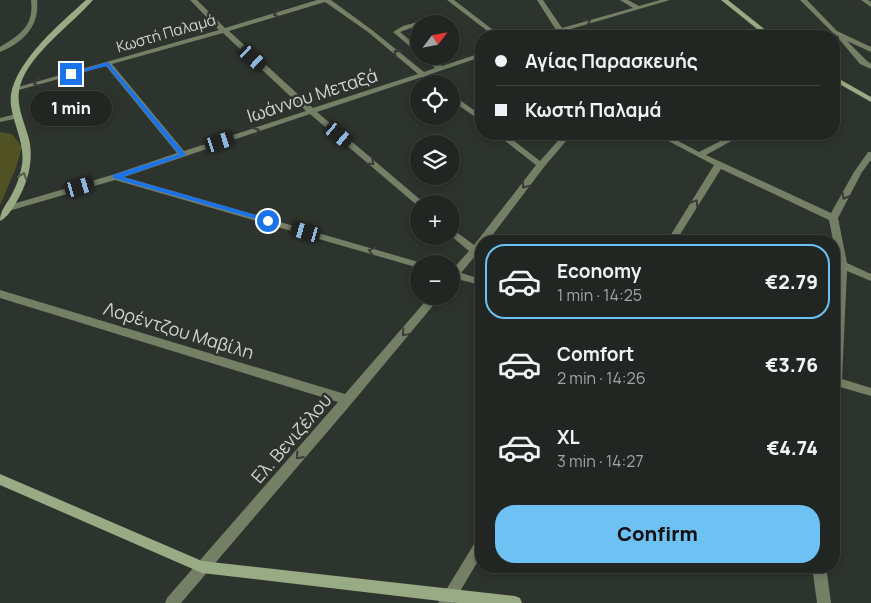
<!DOCTYPE html>
<meta charset="utf-8">
<style>
:root{--surface:#222622;--page:#2a2e2a;--text:#f1f3f6;--muted:#a2a5a5;--line:#3f4340;--accent:#6dc2f3}
body{margin:0;font-family:Manrope,sans-serif;background:var(--page);color:var(--text);height:100vh;display:flex;flex-direction:column;font-size:19px;white-space:nowrap}
*{box-sizing:border-box;margin:0}
p{font-size:16px;color:var(--muted)}
.icon{flex:none;width:28px;height:28px;fill:none;stroke:currentColor;stroke-width:2;stroke-linecap:round;stroke-linejoin:round}
.map{position:relative;flex:1;overflow:hidden}
.drawer{position:absolute;left:475px;top:235px;width:365px;height:338px;display:flex;flex-direction:column;background:var(--surface);border-radius:20px;box-shadow:0 2px 8px #0003,0 0 0 1px var(--line)}
.drawer>*{flex:none}
.hud{position:absolute;left:475px;top:30px;width:365px;height:110px;border-radius:20px;box-shadow:0 2px 8px #0003,0 0 0 1px var(--line);display:grid;align-content:center;height:110px;padding:0 20px;background:var(--surface)}
.needle{width:32px;rotate:58deg}
.tools{position:absolute;left:410px;top:15px;display:grid;gap:10px}
.tools a{display:grid;place-items:center;width:50px;height:50px;border-radius:50%;background:var(--surface);box-shadow:0 2px 8px #0003,0 0 0 1px var(--line);font-size:25px}
.end{position:absolute;width:22px;height:22px;margin:-11px;border:6px solid #1a73e8;background:#fff;box-shadow:0 0 0 2px #fff}
.from{border-radius:50%}
.bubble{position:absolute;height:35px;border-radius:18px;background:var(--surface);box-shadow:0 2px 8px #0003,0 0 0 1px var(--line);font-size:16px;font-weight:800;line-height:35px;text-align:center}
.car{position:absolute;width:15px;height:30px;margin:-15px -8px;border-radius:6px;box-shadow:0 0 4px 1px #0007;background:linear-gradient(#222 24%,#8ab4d8 0 40%,#222 0 76%,#8ab4d8 0 86%,#222 0)}
.hud b{display:flex;align-items:center;gap:18px;height:48px;font-size:19px}
.hud b+b{border-top:1px solid var(--line)}
.hud i{width:12px;height:12px;background:var(--text)}
ul{padding:9px 0 0;list-style:none}
li{display:flex;align-items:center;gap:15px;height:75px;margin:0 10px 8px;padding:0 10px;border:2px solid transparent;border-radius:20px}
li div{flex:1}
li b{display:block;font-size:19px}
li em{font-style:normal;font-weight:800}
li.selected{border-color:var(--accent)}
li>.icon{width:45px;height:45px;stroke-width:1.5}
.cta{display:flex;gap:10px;margin-top:auto;padding:10px 20px}
.cta a{flex:1;height:58px;border-radius:20px;background:var(--accent);color:#111;font-size:20px;font-weight:800;line-height:58px;text-align:center}
.map>svg:first-child{display:block}
</style>
<div class="map">
<svg width="871" height="603" viewBox="0 0 871 603">
<rect width="100%" height="100%" fill="#2d332d"/>
<!-- green -->
<path fill="#515223" d="M 0,132 L 12,134 L 22,147 L 16,168 L 0,205 Z"/>
<g fill="none" stroke-linecap="round" stroke-linejoin="round">
<!-- street -->
<path fill="#747f66" fill-rule="evenodd" d="M 31,0 L 37,0 C 40,26 23,43 0,52 L 0,47 C 21,34 34,26 31,0 Z
M 190,0 L 197,0 L 225,28 L 317,0 L 331,0 L 372,30 L 424,72 L 435,68 L 422,56 L 430,56 L 442,66 L 481,53 L 481,57 L 428,75 L 439,84 L 430,84 L 422,77 L 317,112 L 423,202 L 424,204 L 419,204 L 419,207 L 310,114 L 124,177 L 422,263 L 423,264 L 419,264 L 419,268 L 115,180 L 12,210 L 6,210 L 5,208 L 6,206 L 112,175 L 177,153 L 106,66 L 15,91 L 11,89 L 219,30 ZM 325,2 L 368,32 L 418,74 L 313,108 L 229,31 ZM 223,33 L 306,111 L 184,151 L 112,64 Z
M 447,0 L 454,0 L 501,36 L 494,36 Z
M 537,0 L 543,0 L 562,28 L 633,8 L 620,0 L 628,0 L 639,6 L 660,0 L 670,0 L 564,31 L 567,36 L 561,36 L 559,33 L 548,36 L 538,36 L 539,35 L 556,30 Z
M 800,0 L 807,0 L 837,31 L 871,47 L 871,52 L 847,41 L 866,60 L 871,64 L 871,69 L 860,64 L 839,39 L 839,37 L 833,33 Z
M 861,0 L 868,0 L 871,2 L 871,7 Z
M 439,16 L 441,17 L 441,19 L 419,24 L 419,25 L 400,32 L 419,48 L 419,54 L 393,32 L 403,26 Z
M 451,94 L 481,115 L 481,121 L 451,100 Z
M 16,114 L 20,116 L 19,118 L 0,122 L 0,118 Z
M 496,134 L 505,134 L 540,161 L 564,134 L 572,134 L 544,167 L 488,241 L 481,241 L 481,249 L 461,273 L 481,279 L 481,285 L 457,279 L 451,282 L 451,271 L 469,251 L 451,236 L 451,228 L 474,245 L 536,165 Z
M 655,134 L 665,134 L 699,152 L 734,134 L 744,134 L 706,155 L 831,213 L 854,172 L 868,152 L 871,152 L 871,160 L 862,172 L 838,218 L 847,263 L 871,274 L 871,281 L 847,271 L 842,379 L 871,388 L 871,396 L 840,387 L 838,395 L 834,396 L 834,333 L 838,265 L 829,220 L 721,169 L 676,241 L 667,241 L 714,165 Z
M 0,290 L 345,394 L 430,296 L 441,296 L 352,403 L 181,603 L 165,603 L 167,598 L 338,402 L 0,298 Z
M 481,539 L 481,556 L 453,603 L 438,603 L 476,541 Z
M 812,566 L 826,566 L 831,603 L 817,603 Z"/>
<!-- secondary -->
<path fill="#99ab84" fill-rule="evenodd" d="M 86,0 L 93,0 C 72,24 31,53 21,83 C 14,103 24,120 29,139 C 34,161 28,182 17,201 C 13,208 7,218 0,221 C 0,210 7,204 12,194 C 17,185 20,175 22,165 C 25,144 14,126 11,106 C 6,68 61,23 86,0 Z
M 721,0 L 728,0 L 773,36 L 766,36 Z
M 834,76 L 871,97 L 871,102 L 834,81 Z
M 0,474 L 202,561 L 515,596 L 520,598 L 522,603 L 457,603 L 202,573 L 0,485 Z"/>
</g>
<!-- one-way arrows -->
<defs><path id="oneway-chevron" d="M-2-3.5L2.5 0L-2 3.5" fill="none" stroke-width="1.6" stroke-linecap="round" stroke-linejoin="round" transform="scale(1.25)"/></defs>
<g stroke="#383e36">
<use href="#oneway-chevron" transform="translate(277 14) rotate(163)"/>
<use href="#oneway-chevron" transform="translate(587 22) rotate(-16)"/>
<use href="#oneway-chevron" transform="translate(397 53) rotate(-140)"/>
<use href="#oneway-chevron" transform="translate(37 83) rotate(165)"/>
<use href="#oneway-chevron" transform="translate(256 131) rotate(-18)"/>
<use href="#oneway-chevron" transform="translate(371 162) rotate(40)"/>
<use href="#oneway-chevron" transform="translate(525 185) rotate(127)"/>
<use href="#oneway-chevron" transform="translate(845 196) rotate(118)"/>
<use href="#oneway-chevron" transform="translate(695 203) rotate(-58)"/>
<use href="#oneway-chevron" transform="translate(372 251) rotate(-164)"/>
<use href="#oneway-chevron" transform="translate(405 333) rotate(130)"/>
<use href="#oneway-chevron" transform="translate(299 456) rotate(131)"/>
</g>
<use stroke="#535d4b" href="#oneway-chevron" transform="translate(23 176) rotate(-71)"/>
<!-- route -->
<path fill="#1a73e8" d="M 108,62 L 186,155 L 123,177 L 270,219 L 270,223 L 113,178 L 113,175 L 179,154 L 107,66 L 71,75 L 68,74 Z"/>
<g text-anchor="middle" dominant-baseline="central" stroke-width="5" stroke-linejoin="round" paint-order="stroke">
<!-- far-street labels -->
<g font-size="15" fill="#d1d5d1" stroke="#2d332d">
<text transform="translate(166 33) rotate(-16)">Κωστή Παλαμά</text>
</g>
<!-- street labels -->
<g font-size="18" fill="#d1d5d1" stroke="#2d332d">
<text transform="translate(312 95) rotate(-18)">Ιωάννου Μεταξά</text>
<text transform="translate(179 330) rotate(17)">Λορέντζου Μαβίλη</text>
<text transform="translate(291 438) rotate(-49)">Ελ. Βενιζέλου</text>
</g>
</g>
</svg>
<div class="tools">
<a><svg class="needle" viewBox="-14 -14 28 28"><path d="M0-13l5 13h-10z" fill="#e53935"/><path d="M0 13l5-13h-10z" fill="#a2a5a5"/></svg></a>
<a><svg class="icon" aria-label="locate" viewBox="0 0 24 24"><circle cx="12" cy="12" r="6"/><path d="M12 2v4M12 18v4M2 12h4M18 12h4"/></svg></a>
<a><svg class="icon" aria-label="layers" viewBox="0 0 24 24"><path d="M12 4l9 5-9 5-9-5zM3 14l9 5 9-5"/></svg></a>
<a>+</a>
<a>−</a>
</div>
<i class="end from" style="left:268px;top:221px"></i>
<i class="end" style="left:71px;top:74px"></i>
<div class="bubble" style="left:30px;top:91px;width:82px">1 min</div>
<i class="car" style="left:253px;top:58px;rotate:132deg"></i>
<i class="car" style="left:339px;top:135px;rotate:130deg"></i>
<i class="car" style="left:220px;top:142px;rotate:72deg"></i>
<i class="car" style="left:80px;top:187px;rotate:74deg"></i>
<i class="car" style="left:306px;top:232px;rotate:286deg"></i>
<div class="hud">
<b><i class="from"></i>Αγίας Παρασκευής</b>
<b><i></i>Κωστή Παλαμά</b>
</div>
<section class="drawer">
<ul>
<li class="selected"><svg class="icon" aria-label="car" viewBox="0 0 24 24"><path d="M5 17H2v-5l4-1 3-4h7l3 4 3 1v5h-3M9 17h6M6 11h13"/><circle cx="7" cy="17" r="2"/><circle cx="17" cy="17" r="2"/></svg><div><b>Economy</b><p>1 min · 14:25</p></div><em>€2.79</em></li>
<li><svg class="icon" aria-label="car" viewBox="0 0 24 24"><path d="M5 17H2v-5l4-1 3-4h7l3 4 3 1v5h-3M9 17h6M6 11h13"/><circle cx="7" cy="17" r="2"/><circle cx="17" cy="17" r="2"/></svg><div><b>Comfort</b><p>2 min · 14:26</p></div><em>€3.76</em></li>
<li><svg class="icon" aria-label="car" viewBox="0 0 24 24"><path d="M5 17H2v-5l4-1 3-4h7l3 4 3 1v5h-3M9 17h6M6 11h13"/><circle cx="7" cy="17" r="2"/><circle cx="17" cy="17" r="2"/></svg><div><b>XL</b><p>3 min · 14:27</p></div><em>€4.74</em></li>
</ul>
<div class="cta"><a>Confirm</a></div>
</section>
</div>
